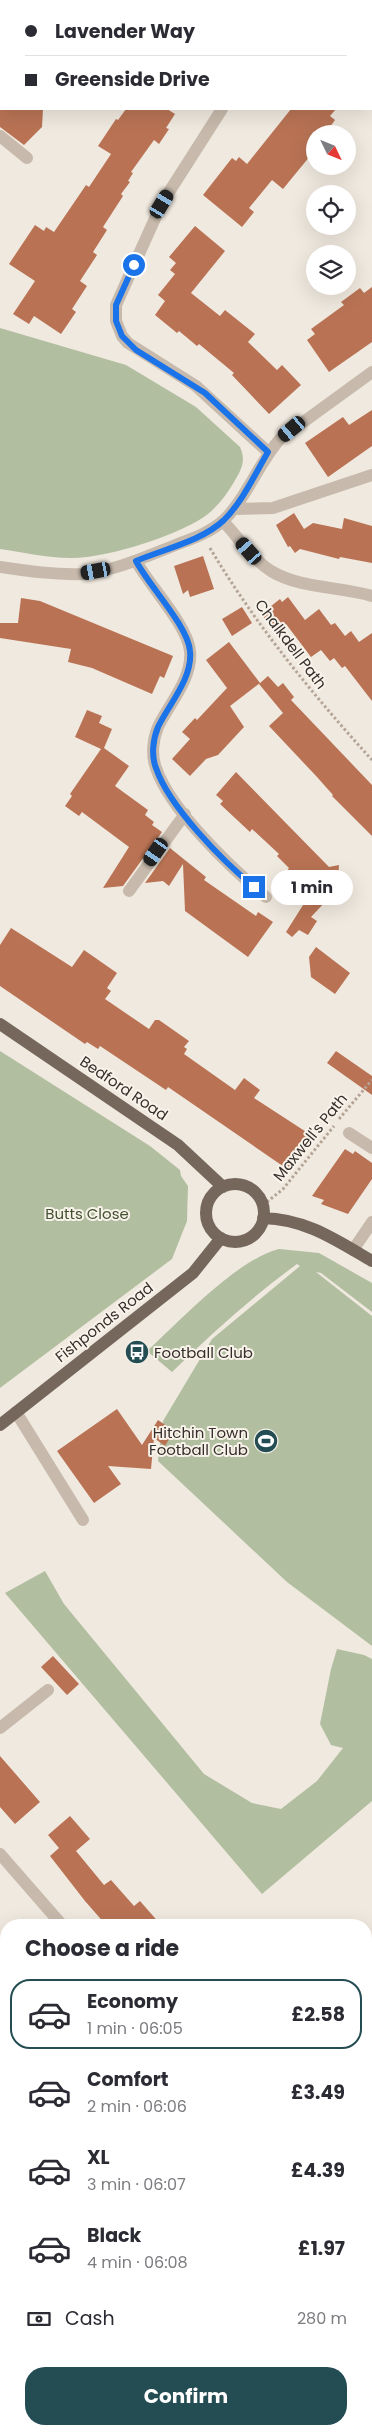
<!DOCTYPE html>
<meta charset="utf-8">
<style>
:root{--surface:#fff;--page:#f2f2f3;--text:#2b2b33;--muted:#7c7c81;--line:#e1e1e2;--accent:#244d53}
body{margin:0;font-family:Poppins,sans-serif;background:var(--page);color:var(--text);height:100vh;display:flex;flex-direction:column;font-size:19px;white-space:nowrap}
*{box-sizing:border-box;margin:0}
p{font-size:16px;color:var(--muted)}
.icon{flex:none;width:28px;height:28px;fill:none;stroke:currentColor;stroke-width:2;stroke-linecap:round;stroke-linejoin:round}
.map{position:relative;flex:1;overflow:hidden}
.details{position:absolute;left:0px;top:1919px;width:372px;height:516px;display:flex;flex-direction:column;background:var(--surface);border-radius:20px 20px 0 0;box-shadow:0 5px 20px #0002}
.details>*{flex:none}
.top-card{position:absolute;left:0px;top:0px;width:372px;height:110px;box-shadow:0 5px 20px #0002;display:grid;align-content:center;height:110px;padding:0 25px;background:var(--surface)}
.needle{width:32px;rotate:133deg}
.controls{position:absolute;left:306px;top:125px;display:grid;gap:10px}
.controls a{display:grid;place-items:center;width:50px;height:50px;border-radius:50%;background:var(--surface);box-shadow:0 5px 20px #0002;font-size:25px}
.end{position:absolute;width:22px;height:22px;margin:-11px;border:6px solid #1a73e8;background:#fff;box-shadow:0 0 0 2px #fff}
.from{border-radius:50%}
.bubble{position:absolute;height:35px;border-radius:18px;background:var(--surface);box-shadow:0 5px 20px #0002;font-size:16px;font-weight:700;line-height:35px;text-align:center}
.car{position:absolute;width:15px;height:30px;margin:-15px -8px;border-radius:6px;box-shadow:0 0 4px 1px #0007;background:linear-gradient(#222 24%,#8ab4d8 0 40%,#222 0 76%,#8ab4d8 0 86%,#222 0)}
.top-card b{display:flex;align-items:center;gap:18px;height:48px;font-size:19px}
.top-card b+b{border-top:1px solid var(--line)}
.top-card i{width:12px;height:12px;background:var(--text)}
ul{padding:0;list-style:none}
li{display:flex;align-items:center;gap:15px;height:70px;margin:0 10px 8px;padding:0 15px;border:2px solid transparent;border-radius:20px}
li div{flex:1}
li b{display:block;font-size:19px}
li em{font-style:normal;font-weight:700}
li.on{border-color:var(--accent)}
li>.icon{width:45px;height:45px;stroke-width:1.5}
h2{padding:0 25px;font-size:22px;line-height:60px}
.pay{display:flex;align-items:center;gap:12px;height:55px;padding:0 25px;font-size:19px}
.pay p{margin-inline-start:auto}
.button{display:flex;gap:10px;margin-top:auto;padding:10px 25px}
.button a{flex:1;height:58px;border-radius:20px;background:var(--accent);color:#fff;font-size:20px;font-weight:700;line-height:58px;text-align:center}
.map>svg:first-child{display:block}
</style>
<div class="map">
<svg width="372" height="2434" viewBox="0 0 372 2434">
<rect width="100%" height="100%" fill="#f0e9df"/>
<!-- green -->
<path fill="#b2bea0" d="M 0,328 L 126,365 L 196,407 L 240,447 C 246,460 242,469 234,482 C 227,494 219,505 208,514 C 182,534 120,553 87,557 C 59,561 28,553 0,549 Z
M 0,1051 L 150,1146 L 180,1170 L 181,1176 L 188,1186 L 187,1221 L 172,1259 L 0,1388 Z
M 279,1249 L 319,1253 L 372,1283 L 372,1312 L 321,1273 L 316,1272 L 372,1316 L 372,1646 L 287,1582 L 158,1461 L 163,1421 L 212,1339 L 300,1266 L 297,1264 C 252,1297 212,1333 172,1372 L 147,1351 C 180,1321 236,1260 279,1249 Z
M 45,1571 L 64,1604 L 204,1774 L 252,1803 L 281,1809 L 317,1781 L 343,1748 L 331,1745 L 320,1724 L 331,1669 L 337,1649 L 364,1655 L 372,1659 L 372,1801 L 262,1894 L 5,1593 Z"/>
<!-- building -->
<path fill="#b97354" d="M 0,109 L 43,109 L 42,127 L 24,145 L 0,127 Z
M 126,109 L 167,109 L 175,114 L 166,128 L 169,129 L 159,144 L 154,140 L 131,172 L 133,173 L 128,181 L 130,182 L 121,194 L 123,196 L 103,227 L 107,230 L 93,252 L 97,255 L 80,281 L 87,286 L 72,309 L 76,312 L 61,334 L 34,316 L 29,324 L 13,314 L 35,281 L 9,264 L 35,225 L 44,231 L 46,227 L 54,232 L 86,185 L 89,187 L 111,154 L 98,146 L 116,119 L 118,120 Z
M 291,109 L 336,109 L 330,116 L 335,120 L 325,134 L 315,134 L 315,150 L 283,189 L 272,180 L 249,208 L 254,212 L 242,227 L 203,195 L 232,158 L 236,161 L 239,157 L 247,164 Z
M 195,226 L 225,251 L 191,293 L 220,316 L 225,310 L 255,334 L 248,342 L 277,370 L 282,365 L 301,385 L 269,414 L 232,375 L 234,373 L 199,344 L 197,346 L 179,331 L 177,333 L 155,315 L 165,301 L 158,295 L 175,274 L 170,270 L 176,263 L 169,257 Z
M 372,287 L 372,342 L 329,372 L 307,340 L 315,334 L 311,329 L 344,305 L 341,302 L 360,288 L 364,293 Z
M 372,410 L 372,446 L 328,477 L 305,443 L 343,417 L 349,425 Z
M 294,513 L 304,529 L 313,523 L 342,529 L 344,518 L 372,526 L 372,563 L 340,557 L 339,559 L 300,549 L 295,553 L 290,546 L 288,547 L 276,525 Z
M 203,556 L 214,589 L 190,597 L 188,590 L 183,594 L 174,566 Z
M 288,597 L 305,620 L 319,609 L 331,625 L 335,623 L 345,636 L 351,631 L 359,642 L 372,633 L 372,701 L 345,666 L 342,668 L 334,658 L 330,661 L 321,650 L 311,657 L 286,624 L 275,632 L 261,614 L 280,599 L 282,602 Z
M 21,598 L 40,601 L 173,656 L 164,678 L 160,676 L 152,694 L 92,668 L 68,662 L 71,649 L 0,638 L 0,623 L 18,623 Z
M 242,607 L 252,623 L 232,636 L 222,619 Z
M 229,642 L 260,683 L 230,706 L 244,727 L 218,755 L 206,759 L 190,776 L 172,759 L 190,739 L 182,732 L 195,718 L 197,720 L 227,688 L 206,660 Z
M 268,676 L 278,687 L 283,683 L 294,697 L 291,700 L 372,785 L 372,836 L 332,796 L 333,795 L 317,777 L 269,726 L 283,713 L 259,684 Z
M 87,710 L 102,716 L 99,723 L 112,729 L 104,748 L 129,766 L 115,786 L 148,810 L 145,815 L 154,822 L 152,825 L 162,832 L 123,886 L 103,888 L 129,847 L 82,812 L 79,816 L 65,806 L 72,796 L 70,794 L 101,749 L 75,737 Z
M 236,772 L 329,867 L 339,865 L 338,881 L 342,884 L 311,917 L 317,921 L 308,935 L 299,930 L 292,937 L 286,932 L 310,894 L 308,890 L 287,871 L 289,868 L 277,856 L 279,854 L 252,829 L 250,832 L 220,804 L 223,801 L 216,795 Z
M 170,848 L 206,877 L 204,880 L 256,916 L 258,912 L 273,922 L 248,957 L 185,911 L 183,864 L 169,886 L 163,881 L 145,883 Z
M 11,928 L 72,967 L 84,950 L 117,973 L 107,988 L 111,991 L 105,999 L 149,1029 L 155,1020 L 159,1020 L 189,1041 L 184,1047 L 187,1049 L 184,1054 L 235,1090 L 244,1078 L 260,1090 L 254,1098 L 314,1137 L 290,1171 L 168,1087 L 166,1090 L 100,1046 L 98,1049 L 87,1042 L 85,1044 L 0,986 L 0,945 Z
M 316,947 L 350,973 L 335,994 L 311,977 L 309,957 Z
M 336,1051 L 372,1076 L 372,1095 L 327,1063 Z
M 345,1149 L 353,1154 L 355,1151 L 372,1163 L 372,1179 L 348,1214 L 321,1204 L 324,1200 L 312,1196 Z
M 117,1409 L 142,1445 L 158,1420 L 174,1431 L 165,1446 L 154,1438 L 151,1469 L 108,1466 L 121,1484 L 94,1503 L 57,1451 Z
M 53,1656 L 79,1684 L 67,1695 L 41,1667 Z
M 0,1756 L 40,1802 L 15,1824 L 0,1807 Z
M 70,1816 L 90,1839 L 76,1851 L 104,1885 L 111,1880 L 134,1906 L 140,1901 L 161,1925 L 106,1925 L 85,1901 L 50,1856 L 59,1848 L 48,1835 Z"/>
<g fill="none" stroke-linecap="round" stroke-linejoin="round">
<!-- path -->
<path stroke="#b3a496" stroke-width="3" stroke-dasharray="2.5 2.5" stroke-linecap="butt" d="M 210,548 C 255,624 313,695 372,760
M 339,1119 L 372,1080
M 267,1202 L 283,1189 L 334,1126
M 0,2108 L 6,2102
M 366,2388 L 372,2395"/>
<!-- minor -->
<path stroke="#c7baac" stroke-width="12" d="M 311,1 L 312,0
M 0,53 L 1,54
M 222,109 L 162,203 L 116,305 L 116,321 L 122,336 L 128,343 L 196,386 L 268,452
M 0,136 L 27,158
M 234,509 L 273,508 L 372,475
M 223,521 C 238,537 252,559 271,571 C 301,589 339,586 372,596
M 136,561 C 149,585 188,626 190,651 C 193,678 169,704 158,727 C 153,739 151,755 156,768 C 170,810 231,868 266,897
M 0,567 C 27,571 55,575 83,574 C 114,571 145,557 173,546 C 191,539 210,533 224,520 C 247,497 258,464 280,439 L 372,372
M 129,891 L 185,814
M 349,1133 L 372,1148
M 353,1250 L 372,1222
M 16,1412 L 83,1520
M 0,1728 L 48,1690
M 0,1854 L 62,1925
M 366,2090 L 372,2085
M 0,2392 L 6,2386"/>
<!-- major -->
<path stroke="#76675d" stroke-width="12" d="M 0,1024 L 178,1145 L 223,1187
M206 1213a29 29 0 1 1 58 0a29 29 0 1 1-58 0Z
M 263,1218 C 306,1219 336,1240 372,1261
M 0,1425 L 193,1273 L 221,1238"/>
</g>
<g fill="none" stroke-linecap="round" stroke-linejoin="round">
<!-- route -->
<path stroke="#1a73e8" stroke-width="6" d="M 134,265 L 116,305 L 116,321 L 122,336 L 136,350 L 205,393 L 268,452 C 255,474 243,501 224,520 C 202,541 164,549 136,561 C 149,586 188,626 190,651 C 193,678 169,704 158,727 C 153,739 151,756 156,768 C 169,807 223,861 254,887"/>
</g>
<!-- icons -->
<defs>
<g id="bus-disc" transform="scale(1.25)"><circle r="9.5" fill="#244d53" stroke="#f8f3ea"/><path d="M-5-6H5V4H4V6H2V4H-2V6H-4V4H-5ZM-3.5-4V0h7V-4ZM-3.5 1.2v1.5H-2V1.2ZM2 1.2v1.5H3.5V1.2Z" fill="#fff"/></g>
<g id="stadium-disc" transform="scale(1.25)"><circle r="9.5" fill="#244d53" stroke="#f8f3ea"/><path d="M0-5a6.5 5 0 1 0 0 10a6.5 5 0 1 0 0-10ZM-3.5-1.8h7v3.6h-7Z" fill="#fff"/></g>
</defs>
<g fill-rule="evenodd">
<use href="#bus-disc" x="137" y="1352"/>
<use href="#stadium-disc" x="266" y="1441"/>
</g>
<g text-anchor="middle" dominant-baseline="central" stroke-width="4" stroke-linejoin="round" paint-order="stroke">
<!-- street labels -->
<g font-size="15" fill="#362e2a" stroke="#f8f3ea">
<text transform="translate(291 644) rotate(53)">Chalkdell Path</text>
<text transform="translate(124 1088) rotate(34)">Bedford Road</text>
<text transform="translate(310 1137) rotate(-51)">Maxwell's Path</text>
<text transform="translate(104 1322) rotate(-38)">Fishponds Road</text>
</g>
<!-- park labels -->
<g font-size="15" fill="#435130" stroke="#f8f3ea">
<text x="87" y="1213">Butts Close</text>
</g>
<!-- poi labels -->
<g font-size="15" fill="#362e2a" stroke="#f8f3ea" text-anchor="start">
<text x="154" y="1352">Football Club</text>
<text x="248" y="1432" text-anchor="end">Hitchin Town<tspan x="248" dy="17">Football Club</tspan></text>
</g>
</g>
</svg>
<div class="controls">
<a><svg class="needle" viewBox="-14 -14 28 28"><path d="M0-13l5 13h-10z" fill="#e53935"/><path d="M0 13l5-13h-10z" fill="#7c7c81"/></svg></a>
<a><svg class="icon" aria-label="locate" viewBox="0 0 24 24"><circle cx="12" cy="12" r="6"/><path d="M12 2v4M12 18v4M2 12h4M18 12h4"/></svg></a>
<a><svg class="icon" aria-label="layers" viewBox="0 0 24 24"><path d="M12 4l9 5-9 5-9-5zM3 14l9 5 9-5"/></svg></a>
</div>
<i class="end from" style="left:134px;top:265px"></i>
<i class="end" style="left:254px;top:887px"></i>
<div class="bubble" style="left:271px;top:870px;width:82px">1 min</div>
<i class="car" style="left:162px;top:204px;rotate:31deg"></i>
<i class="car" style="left:292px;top:429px;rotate:230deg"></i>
<i class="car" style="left:249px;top:551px;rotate:319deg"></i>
<i class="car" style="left:96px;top:571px;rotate:260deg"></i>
<i class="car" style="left:156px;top:852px;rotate:215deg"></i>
<div class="top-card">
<b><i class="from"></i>Lavender Way</b>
<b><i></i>Greenside Drive</b>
</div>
<section class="details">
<h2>Choose a ride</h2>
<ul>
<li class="on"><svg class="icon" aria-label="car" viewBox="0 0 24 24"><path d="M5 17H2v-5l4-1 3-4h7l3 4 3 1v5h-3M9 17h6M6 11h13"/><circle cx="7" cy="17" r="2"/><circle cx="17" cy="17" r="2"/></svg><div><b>Economy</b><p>1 min · 06:05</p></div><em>£2.58</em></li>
<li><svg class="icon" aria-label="car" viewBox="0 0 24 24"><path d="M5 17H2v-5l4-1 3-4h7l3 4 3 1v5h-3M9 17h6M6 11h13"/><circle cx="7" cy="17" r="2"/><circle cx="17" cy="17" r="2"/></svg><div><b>Comfort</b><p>2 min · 06:06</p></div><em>£3.49</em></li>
<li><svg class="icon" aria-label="car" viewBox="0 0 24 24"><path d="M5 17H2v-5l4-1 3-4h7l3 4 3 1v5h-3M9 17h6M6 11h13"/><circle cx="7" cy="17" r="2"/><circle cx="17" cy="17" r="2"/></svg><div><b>XL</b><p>3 min · 06:07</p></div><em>£4.39</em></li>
<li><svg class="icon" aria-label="car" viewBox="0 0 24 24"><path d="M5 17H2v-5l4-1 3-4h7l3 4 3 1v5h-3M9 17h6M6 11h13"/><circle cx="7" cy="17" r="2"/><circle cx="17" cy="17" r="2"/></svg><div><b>Black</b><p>4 min · 06:08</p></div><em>£1.97</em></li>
</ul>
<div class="pay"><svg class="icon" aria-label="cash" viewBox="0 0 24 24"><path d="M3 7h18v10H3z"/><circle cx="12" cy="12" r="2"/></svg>Cash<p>280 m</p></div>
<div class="button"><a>Confirm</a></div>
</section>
</div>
